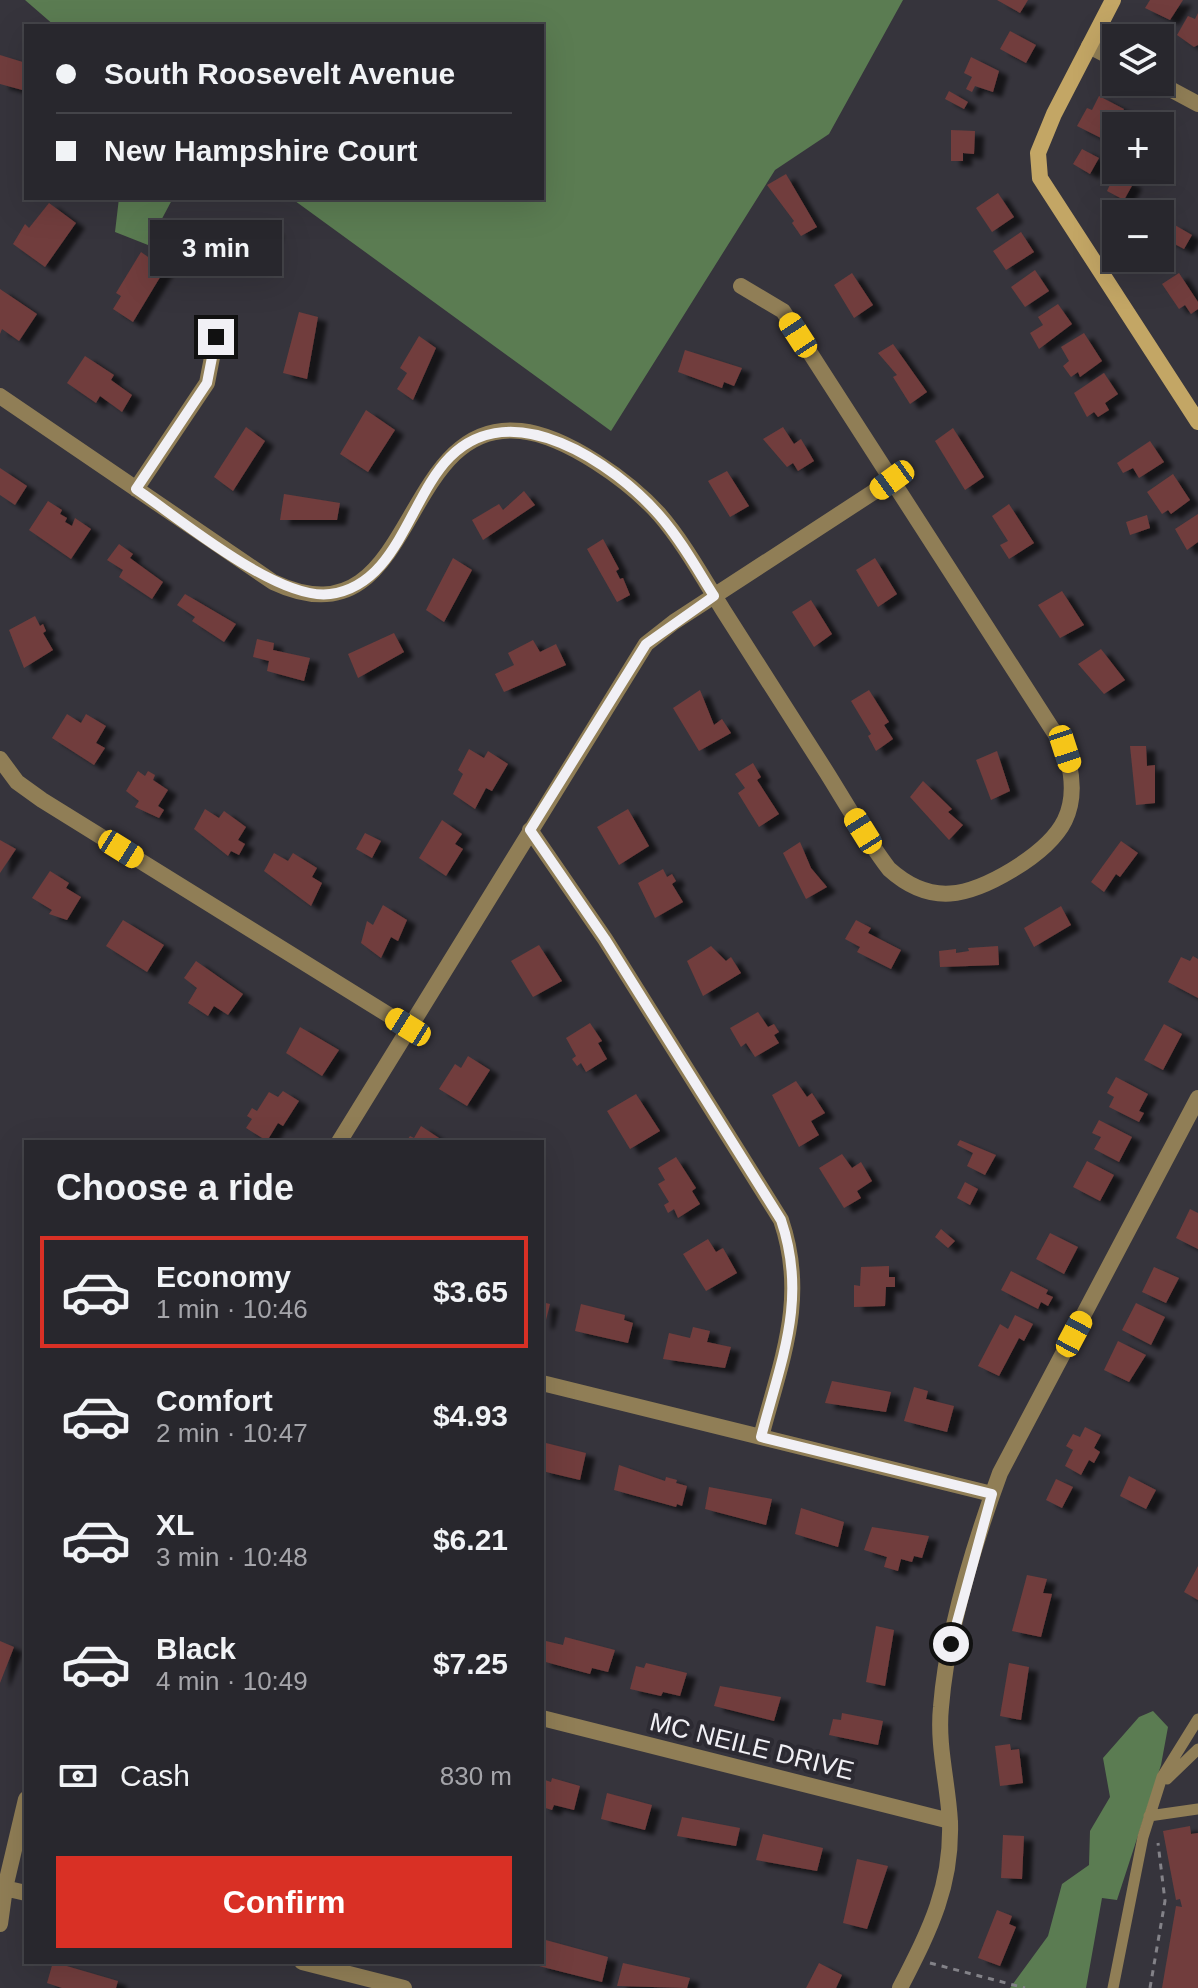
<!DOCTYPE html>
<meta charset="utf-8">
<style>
:root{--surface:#28272d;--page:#343339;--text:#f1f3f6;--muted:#a5a5aa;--line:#444449;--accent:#d93025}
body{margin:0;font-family:Helvetica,sans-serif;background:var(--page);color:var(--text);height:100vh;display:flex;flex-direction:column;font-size:30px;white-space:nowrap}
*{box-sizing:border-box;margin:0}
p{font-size:26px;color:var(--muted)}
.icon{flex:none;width:44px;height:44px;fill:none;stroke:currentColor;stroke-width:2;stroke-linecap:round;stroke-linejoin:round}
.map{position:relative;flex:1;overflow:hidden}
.side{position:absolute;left:24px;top:1140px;width:520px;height:824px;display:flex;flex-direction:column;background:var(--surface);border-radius:0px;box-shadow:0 8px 32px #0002,0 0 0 2px var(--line)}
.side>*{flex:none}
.guide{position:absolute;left:24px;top:24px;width:520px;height:176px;border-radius:0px;box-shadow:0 8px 32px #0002,0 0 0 2px var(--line);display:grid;align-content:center;height:176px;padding:0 32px;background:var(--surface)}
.fabs{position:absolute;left:1102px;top:24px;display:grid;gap:16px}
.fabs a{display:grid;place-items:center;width:72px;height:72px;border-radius:0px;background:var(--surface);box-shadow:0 8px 32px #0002,0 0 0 2px var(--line);font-size:40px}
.end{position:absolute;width:36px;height:36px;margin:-18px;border:10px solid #f1f0f5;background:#111;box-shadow:0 0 0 4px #111}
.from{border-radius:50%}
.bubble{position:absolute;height:56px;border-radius:0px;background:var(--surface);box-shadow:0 8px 32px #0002,0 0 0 2px var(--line);font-size:26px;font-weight:800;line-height:56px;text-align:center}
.car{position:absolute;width:24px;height:48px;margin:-24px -12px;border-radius:10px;box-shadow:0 0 6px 2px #0007;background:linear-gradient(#f5c518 24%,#345 0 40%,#f5c518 0 76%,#345 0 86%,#f5c518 0)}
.guide b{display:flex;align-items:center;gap:28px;height:76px;font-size:30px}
.guide b+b{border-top:2px solid var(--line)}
.guide i{width:20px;height:20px;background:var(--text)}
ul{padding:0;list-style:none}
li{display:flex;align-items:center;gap:24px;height:112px;margin:0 16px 12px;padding:0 16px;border:4px solid transparent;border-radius:0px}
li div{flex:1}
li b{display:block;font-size:30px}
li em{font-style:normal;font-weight:800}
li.selected{border-color:var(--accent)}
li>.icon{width:72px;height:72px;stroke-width:1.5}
h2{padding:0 32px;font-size:36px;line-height:96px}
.pay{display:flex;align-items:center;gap:20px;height:88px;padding:0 32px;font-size:30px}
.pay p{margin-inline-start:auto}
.cta{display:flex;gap:16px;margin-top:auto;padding:16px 32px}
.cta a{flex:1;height:92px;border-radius:0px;background:var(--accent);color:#fff;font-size:32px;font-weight:800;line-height:92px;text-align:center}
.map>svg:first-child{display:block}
</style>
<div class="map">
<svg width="1198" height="1988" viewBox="0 0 1198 1988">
<defs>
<filter id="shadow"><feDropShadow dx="9" dy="5" stdDeviation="2" flood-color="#0009"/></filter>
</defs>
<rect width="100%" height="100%" fill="#36343c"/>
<!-- forest -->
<path fill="#5b7c52" d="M 25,0 L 903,0 L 829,134 L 775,170 L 611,431 L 291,198 L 542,198 L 542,26 L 55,26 Z
M 119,198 L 173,198 L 148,245 L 115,232 Z
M 1153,1711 L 1168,1727 L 1161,1765 L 1117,1900 L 1102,1898 L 1086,1988 L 1010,1988 L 1048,1936 L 1062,1884 L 1089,1865 L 1090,1831 L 1110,1797 L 1103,1758 L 1139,1717 Z"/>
<!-- building -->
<path fill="#713d3c" filter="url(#shadow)" d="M 997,0 L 1028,0 L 1020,13 Z
M 1150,0 L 1183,0 L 1170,20 L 1145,8 Z
M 1198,13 L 1198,45 L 1194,47 L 1177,35 L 1188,16 L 1195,19 Z
M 1010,31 L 1036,45 L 1026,63 L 1000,49 Z
M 0,55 L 26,63 L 26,91 L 0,84 Z
M 971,57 L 999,71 L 993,92 L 975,86 L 972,92 L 966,89 L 972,77 L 964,73 Z
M 949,91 L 968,102 L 964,109 L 945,99 Z
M 1099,96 L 1124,109 L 1107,141 L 1077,126 L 1087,108 L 1092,110 Z
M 951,130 L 975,131 L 974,154 L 963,153 L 963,161 L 951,161 Z
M 1082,149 L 1099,158 L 1090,174 L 1073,164 Z
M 786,174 L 817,227 L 801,236 L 792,223 L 794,221 L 767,185 Z
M 1115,174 L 1133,184 L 1124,200 L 1107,191 Z
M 998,193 L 1014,217 L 992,232 L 976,208 Z
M 1134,201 L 1156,214 L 1126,214 Z
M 49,203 L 76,223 L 45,267 L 13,244 L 25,224 L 29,228 Z
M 211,221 L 274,230 L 266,265 L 243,260 L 245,253 L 205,249 Z
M 1173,224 L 1192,235 L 1184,249 L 1165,239 Z
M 1021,232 L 1034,252 L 1006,270 L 993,251 Z
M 141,252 L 165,269 L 133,322 L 113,309 L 121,296 L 116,293 Z
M 1035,270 L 1049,291 L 1025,307 L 1011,287 Z
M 852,273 L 873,305 L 854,318 L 834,285 Z
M 1179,273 L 1198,302 L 1198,309 L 1191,314 L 1185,305 L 1179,309 L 1162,284 Z
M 0,289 L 37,314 L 19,341 L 2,329 L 0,334 Z
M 1058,304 L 1072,324 L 1039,349 L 1030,333 L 1043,325 L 1038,317 Z
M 299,312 L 318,317 L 307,379 L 283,373 Z
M 1084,333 L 1102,361 L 1080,377 L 1078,372 L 1071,377 L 1063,366 L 1069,361 L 1061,347 Z
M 419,336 L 436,348 L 413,400 L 397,389 L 407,373 L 400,368 Z
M 893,344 L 927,392 L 910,404 L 893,377 L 897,375 L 878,353 Z
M 685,350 L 742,368 L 734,386 L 724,382 L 722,388 L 678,372 Z
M 85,356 L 114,375 L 111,380 L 132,395 L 122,412 L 100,396 L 96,403 L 67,383 Z
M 1104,373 L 1118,394 L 1105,403 L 1109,410 L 1098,417 L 1094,412 L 1087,417 L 1074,393 Z
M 366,410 L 395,430 L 368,472 L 340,454 Z
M 246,427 L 265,441 L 233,491 L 214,477 Z
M 783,427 L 794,444 L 801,439 L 814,461 L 798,471 L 793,463 L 787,467 L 763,439 Z
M 953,428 L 984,477 L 965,490 L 935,441 Z
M 1150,441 L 1164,462 L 1139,478 L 1133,468 L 1123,473 L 1117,463 Z
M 0,468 L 27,486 L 15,505 L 0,495 Z
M 727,471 L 749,506 L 730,517 L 708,481 Z
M 1173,474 L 1190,500 L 1171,514 L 1168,510 L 1162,514 L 1147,492 Z
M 524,491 L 535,505 L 483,540 L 472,520 L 499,504 L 503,510 Z
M 284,494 L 340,503 L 337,520 L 280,520 Z
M 48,501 L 62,510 L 60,514 L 67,518 L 65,522 L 72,526 L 75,518 L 91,529 L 71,559 L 29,530 Z
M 1009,504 L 1034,543 L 1009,559 L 1000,545 L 1008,541 L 992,516 Z
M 1198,514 L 1198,542 L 1187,550 L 1175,529 Z
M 1147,515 L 1150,528 L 1130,535 L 1126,522 Z
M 603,539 L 619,569 L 616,571 L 620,579 L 623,578 L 630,595 L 617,602 L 587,549 Z
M 119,544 L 133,554 L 130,558 L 163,582 L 152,599 L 119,577 L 123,570 L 107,560 Z
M 453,558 L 472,570 L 444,622 L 426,610 Z
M 875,558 L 897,594 L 878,607 L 856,570 Z
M 1062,591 L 1084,625 L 1060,638 L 1038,605 Z
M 185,594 L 236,624 L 224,642 L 192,621 L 195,617 L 177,605 Z
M 811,600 L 832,634 L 814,647 L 792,612 Z
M 35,616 L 40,626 L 43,624 L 46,631 L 43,633 L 53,650 L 24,668 L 9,630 Z
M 394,633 L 404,652 L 358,678 L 348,654 Z
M 257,639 L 274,643 L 273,650 L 310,658 L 304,681 L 267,671 L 269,661 L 253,657 Z
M 533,640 L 540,652 L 556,644 L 566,665 L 504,692 L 495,674 L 514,665 L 508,653 Z
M 1101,649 L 1125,680 L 1104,694 L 1078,664 Z
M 700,690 L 714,725 L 722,719 L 731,733 L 699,751 L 673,708 Z
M 869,690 L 889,722 L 884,725 L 893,739 L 876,751 L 868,736 L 871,734 L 851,701 Z
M 67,714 L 81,723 L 86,714 L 106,726 L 96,743 L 105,748 L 94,765 L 52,738 Z
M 1130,746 L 1146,746 L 1147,766 L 1155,765 L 1155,803 L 1136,805 Z
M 469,749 L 484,758 L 488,751 L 508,764 L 492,791 L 486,788 L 475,809 L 453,794 L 463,774 L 458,770 Z
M 997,751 L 1010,791 L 991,800 L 976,760 Z
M 753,763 L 761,777 L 757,780 L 779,814 L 759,827 L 738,793 L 745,788 L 735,774 Z
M 138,771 L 145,776 L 148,771 L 155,775 L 153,780 L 168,790 L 158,806 L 164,810 L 159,818 L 135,807 L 139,801 L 126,791 Z
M 923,781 L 952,809 L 948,812 L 963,825 L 949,840 L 910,797 Z
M 205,809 L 219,818 L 224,811 L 246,827 L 238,840 L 245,844 L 239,855 L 231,851 L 228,856 L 194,829 Z
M 628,809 L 649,846 L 619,865 L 597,827 Z
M 442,820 L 462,834 L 455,844 L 463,849 L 446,876 L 419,858 Z
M 365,833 L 381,841 L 372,858 L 356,849 Z
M 0,840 L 16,849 L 0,873 Z
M 1121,841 L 1138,853 L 1120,877 L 1116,874 L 1104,892 L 1091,882 Z
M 800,842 L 811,868 L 827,887 L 806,899 L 783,853 Z
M 274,853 L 288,861 L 293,853 L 317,868 L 312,877 L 322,883 L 311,906 L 264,871 Z
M 663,869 L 667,877 L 672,874 L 676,881 L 672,884 L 683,902 L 655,918 L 638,883 Z
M 50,871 L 69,883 L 66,888 L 81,897 L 67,920 L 49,914 L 52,910 L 32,898 Z
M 383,905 L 407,920 L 398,941 L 391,937 L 381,958 L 361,943 L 367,921 L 373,925 Z
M 1061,906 L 1071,925 L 1034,947 L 1024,928 Z
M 123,920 L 164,945 L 147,972 L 106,946 Z
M 856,920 L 871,928 L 868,933 L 901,950 L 891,969 L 857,952 L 860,947 L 845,939 Z
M 539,945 L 562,981 L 533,997 L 511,961 Z
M 711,946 L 726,961 L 731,957 L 741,973 L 703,996 L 687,961 Z
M 998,946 L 999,965 L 940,967 L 939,951 L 956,949 L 956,953 L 969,951 L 968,948 Z
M 1193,956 L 1198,959 L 1198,998 L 1168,982 L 1181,957 L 1190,961 Z
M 196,961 L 243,994 L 228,1015 L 214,1006 L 208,1016 L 188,1003 L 197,988 L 184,978 Z
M 758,1012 L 768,1027 L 774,1024 L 779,1032 L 774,1035 L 779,1043 L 755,1057 L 746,1043 L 741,1047 L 730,1028 Z
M 590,1023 L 602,1041 L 598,1043 L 607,1059 L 586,1072 L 581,1063 L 577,1066 L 572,1059 L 576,1056 L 566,1038 Z
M 1164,1024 L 1182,1034 L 1163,1070 L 1144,1060 Z
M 300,1027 L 339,1050 L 322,1076 L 286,1053 Z
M 468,1056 L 490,1070 L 467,1106 L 439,1089 L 455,1064 L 461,1068 Z
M 1116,1077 L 1148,1094 L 1139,1111 L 1144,1113 L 1139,1122 L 1109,1107 L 1114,1097 L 1107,1093 Z
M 796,1081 L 807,1097 L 812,1093 L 825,1113 L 811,1121 L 819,1135 L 799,1147 L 772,1095 Z
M 283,1091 L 299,1101 L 283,1126 L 278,1123 L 267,1141 L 246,1128 L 252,1119 L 247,1116 L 252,1108 L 257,1111 L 269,1092 L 278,1097 Z
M 636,1094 L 660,1131 L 630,1149 L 607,1111 Z
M 1099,1120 L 1132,1137 L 1119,1162 L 1094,1149 L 1101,1137 L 1092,1133 Z
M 421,1126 L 445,1142 L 406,1142 L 410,1136 L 414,1138 Z
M 960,1140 L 996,1155 L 985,1175 L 967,1166 L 973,1153 L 957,1145 Z
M 842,1154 L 852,1168 L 861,1162 L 872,1181 L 857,1191 L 861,1198 L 844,1208 L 819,1168 Z
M 676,1157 L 696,1188 L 692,1191 L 700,1204 L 678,1218 L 674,1209 L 668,1213 L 664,1205 L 669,1202 L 658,1184 L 665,1180 L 658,1168 Z
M 1087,1161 L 1114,1175 L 1100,1201 L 1073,1187 Z
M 965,1182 L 978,1189 L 970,1205 L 957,1198 Z
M 1190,1209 L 1198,1213 L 1198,1249 L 1176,1238 Z
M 941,1229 L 955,1241 L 948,1248 L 935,1237 Z
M 1050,1233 L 1078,1247 L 1064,1274 L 1036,1259 Z
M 708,1239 L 716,1252 L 723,1248 L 737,1273 L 706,1291 L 683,1254 Z
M 889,1266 L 889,1277 L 895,1277 L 895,1287 L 886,1287 L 885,1306 L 854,1307 L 854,1285 L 860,1286 L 861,1267 Z
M 1154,1267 L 1179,1278 L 1166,1303 L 1142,1292 Z
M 1011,1271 L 1048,1290 L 1046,1294 L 1053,1297 L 1048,1306 L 1041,1302 L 1038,1309 L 1001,1290 Z
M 542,1302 L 550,1304 L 545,1324 L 542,1324 Z
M 1136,1303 L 1165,1317 L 1151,1345 L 1122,1330 Z
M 581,1304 L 625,1315 L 624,1320 L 633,1323 L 628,1343 L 575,1331 Z
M 1015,1315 L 1033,1324 L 1024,1341 L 1019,1338 L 999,1376 L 978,1366 L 1000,1324 L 1008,1329 Z
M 693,1327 L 710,1331 L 707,1342 L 731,1347 L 725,1368 L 663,1359 L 669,1333 L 690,1338 Z
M 1118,1341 L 1146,1355 L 1129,1382 L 1104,1370 Z
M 832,1381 L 891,1392 L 886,1412 L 825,1403 Z
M 914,1387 L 928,1391 L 926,1399 L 954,1406 L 947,1432 L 904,1421 Z
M 1085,1427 L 1101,1435 L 1094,1448 L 1100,1452 L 1094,1463 L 1089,1460 L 1081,1475 L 1065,1466 L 1073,1450 L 1066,1446 L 1073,1434 L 1080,1437 Z
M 542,1442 L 586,1453 L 580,1480 L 542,1471 Z
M 619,1465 L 665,1481 L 666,1477 L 677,1480 L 676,1483 L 687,1486 L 682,1506 L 677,1504 L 676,1507 L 614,1490 Z
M 1129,1476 L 1156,1490 L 1146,1509 L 1120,1496 Z
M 1056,1479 L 1073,1487 L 1062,1508 L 1046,1500 Z
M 709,1487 L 772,1499 L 766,1525 L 705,1509 Z
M 801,1508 L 844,1522 L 838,1547 L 795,1534 Z
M 872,1527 L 929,1536 L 922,1558 L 914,1556 L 912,1562 L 901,1559 L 898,1571 L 884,1567 L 887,1557 L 864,1550 Z
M 1198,1566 L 1198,1600 L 1184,1592 Z
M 1027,1575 L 1047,1579 L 1043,1593 L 1052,1594 L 1041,1637 L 1012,1631 Z
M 876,1626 L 894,1630 L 885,1686 L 866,1682 Z
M 565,1637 L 615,1650 L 608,1672 L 592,1668 L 590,1674 L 542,1661 L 546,1641 L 563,1645 Z
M 0,1641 L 14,1647 L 0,1683 Z
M 646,1663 L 687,1673 L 680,1696 L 663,1692 L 661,1696 L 630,1689 L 636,1666 L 644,1668 Z
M 1009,1663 L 1029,1667 L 1021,1720 L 1000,1716 Z
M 720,1686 L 781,1697 L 774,1721 L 714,1706 Z
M 842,1713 L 883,1721 L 878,1745 L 829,1735 L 833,1719 L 841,1720 Z
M 1010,1744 L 1011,1750 L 1019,1749 L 1023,1783 L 1000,1786 L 995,1746 Z
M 552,1778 L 580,1786 L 574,1810 L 554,1805 L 552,1810 L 542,1807 L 542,1779 L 551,1782 Z
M 607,1793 L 652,1805 L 645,1830 L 601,1819 Z
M 682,1817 L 740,1828 L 736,1846 L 677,1836 Z
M 1190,1826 L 1191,1834 L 1198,1833 L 1198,1988 L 1162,1988 L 1176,1906 L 1182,1907 L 1180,1899 L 1176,1900 L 1163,1831 Z
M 763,1834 L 823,1848 L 817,1871 L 756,1860 Z
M 1003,1835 L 1024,1836 L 1022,1879 L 1001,1878 Z
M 857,1859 L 888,1866 L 867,1929 L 843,1923 Z
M 997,1910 L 1012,1916 L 1009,1924 L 1016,1927 L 1000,1966 L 978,1958 Z
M 542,1939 L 608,1957 L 602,1982 L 535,1965 L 542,1962 Z
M 53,1962 L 118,1981 L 116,1988 L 62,1988 L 47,1983 Z
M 623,1963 L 690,1978 L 687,1988 L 617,1986 Z
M 819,1963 L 842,1975 L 836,1988 L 806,1988 Z"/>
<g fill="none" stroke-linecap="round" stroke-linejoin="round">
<!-- path -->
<path stroke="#838288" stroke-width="3" stroke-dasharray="6 6" stroke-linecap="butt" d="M 930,1963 L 1025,1988
M 1150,1988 L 1165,1901 L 1158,1843"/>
<!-- lane -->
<path stroke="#907e56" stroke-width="11" d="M 1167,1779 L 1198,1749
M 1149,1816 L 1198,1809
M 1113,1988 L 1143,1837 L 1162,1777 L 1198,1719"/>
<!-- street -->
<path stroke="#907e56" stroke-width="16" d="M 1089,46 L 1116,60
M 1157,82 L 1198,104
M 0,396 L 273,582 C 418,650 396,417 521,431 C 567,436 629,481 659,514 C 684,543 703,578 723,610 C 758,664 792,719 827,773 C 847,805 866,839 889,869 C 931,907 969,896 1012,870 C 1063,839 1084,809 1065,749 L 783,311 L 741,286
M 136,489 L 207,383 L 216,337
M 0,759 L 17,782 L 42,800 L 408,1027
M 530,830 L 605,939 L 781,1220 C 808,1299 781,1360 761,1437
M 339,1142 L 646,644 L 674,622 L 892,480
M 542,1383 L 992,1494
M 542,1718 L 950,1821
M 0,1887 L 26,1893
M 0,1924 L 5,1888 L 26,1799
M 302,1962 L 404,1988
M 900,1988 C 929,1931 952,1888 950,1822 C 948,1783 937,1746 941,1707 C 947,1631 974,1544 1000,1473 L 1198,1098"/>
<!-- secondary -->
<path stroke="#c3a665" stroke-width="16" d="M 1113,0 L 1054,114 L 1038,153 L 1040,178 L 1198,422"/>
</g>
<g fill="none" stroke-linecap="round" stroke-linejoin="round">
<!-- route -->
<path stroke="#f1f0f5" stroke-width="10" d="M 216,337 L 207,383 L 136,489 C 180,519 278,601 330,594 C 398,585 409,498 450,457 C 512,394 614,463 660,516 C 681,540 697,569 714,596 L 646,644 L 530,830 L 605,939 L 781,1220 C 808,1299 781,1360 761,1437 L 992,1494 L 951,1644"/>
</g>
<g text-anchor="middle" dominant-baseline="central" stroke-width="8" stroke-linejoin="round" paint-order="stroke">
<!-- street labels -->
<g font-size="26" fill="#f1f0f5" stroke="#2c2a32">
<text transform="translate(752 1746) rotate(14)">MC NEILE DRIVE</text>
</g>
</g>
</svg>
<div class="fabs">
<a><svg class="icon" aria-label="layers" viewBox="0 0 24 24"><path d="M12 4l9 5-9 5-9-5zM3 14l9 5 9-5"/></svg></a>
<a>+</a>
<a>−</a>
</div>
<i class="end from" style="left:951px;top:1644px"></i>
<i class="end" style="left:216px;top:337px"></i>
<div class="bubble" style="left:150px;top:220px;width:132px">3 min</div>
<i class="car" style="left:798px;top:335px;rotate:327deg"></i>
<i class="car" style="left:892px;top:480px;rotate:234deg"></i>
<i class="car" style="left:1065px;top:749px;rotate:162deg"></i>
<i class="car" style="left:863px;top:831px;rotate:328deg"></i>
<i class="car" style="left:121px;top:849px;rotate:122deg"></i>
<i class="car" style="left:408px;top:1027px;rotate:302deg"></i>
<i class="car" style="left:1074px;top:1334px;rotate:28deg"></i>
<div class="guide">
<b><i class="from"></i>South Roosevelt Avenue</b>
<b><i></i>New Hampshire Court</b>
</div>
<section class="side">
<h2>Choose a ride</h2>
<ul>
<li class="selected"><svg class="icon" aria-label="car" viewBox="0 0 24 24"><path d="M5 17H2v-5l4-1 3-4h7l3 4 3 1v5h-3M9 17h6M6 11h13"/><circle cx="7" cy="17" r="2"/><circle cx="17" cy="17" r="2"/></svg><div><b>Economy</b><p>1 min · 10:46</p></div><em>$3.65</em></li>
<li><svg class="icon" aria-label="car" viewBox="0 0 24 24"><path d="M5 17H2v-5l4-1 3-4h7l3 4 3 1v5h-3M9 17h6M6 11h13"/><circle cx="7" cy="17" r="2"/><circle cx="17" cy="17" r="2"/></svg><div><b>Comfort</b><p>2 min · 10:47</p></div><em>$4.93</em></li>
<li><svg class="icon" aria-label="car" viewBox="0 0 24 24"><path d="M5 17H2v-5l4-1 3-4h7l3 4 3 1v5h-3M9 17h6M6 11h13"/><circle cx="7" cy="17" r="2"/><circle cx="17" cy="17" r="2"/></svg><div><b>XL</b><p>3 min · 10:48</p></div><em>$6.21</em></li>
<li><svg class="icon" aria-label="car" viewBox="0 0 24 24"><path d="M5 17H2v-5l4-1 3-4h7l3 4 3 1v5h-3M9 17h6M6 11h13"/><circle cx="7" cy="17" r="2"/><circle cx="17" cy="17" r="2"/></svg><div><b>Black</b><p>4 min · 10:49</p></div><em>$7.25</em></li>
</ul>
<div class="pay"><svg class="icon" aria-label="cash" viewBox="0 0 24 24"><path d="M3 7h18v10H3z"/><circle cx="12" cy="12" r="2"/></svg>Cash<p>830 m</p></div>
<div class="cta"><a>Confirm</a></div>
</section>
</div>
